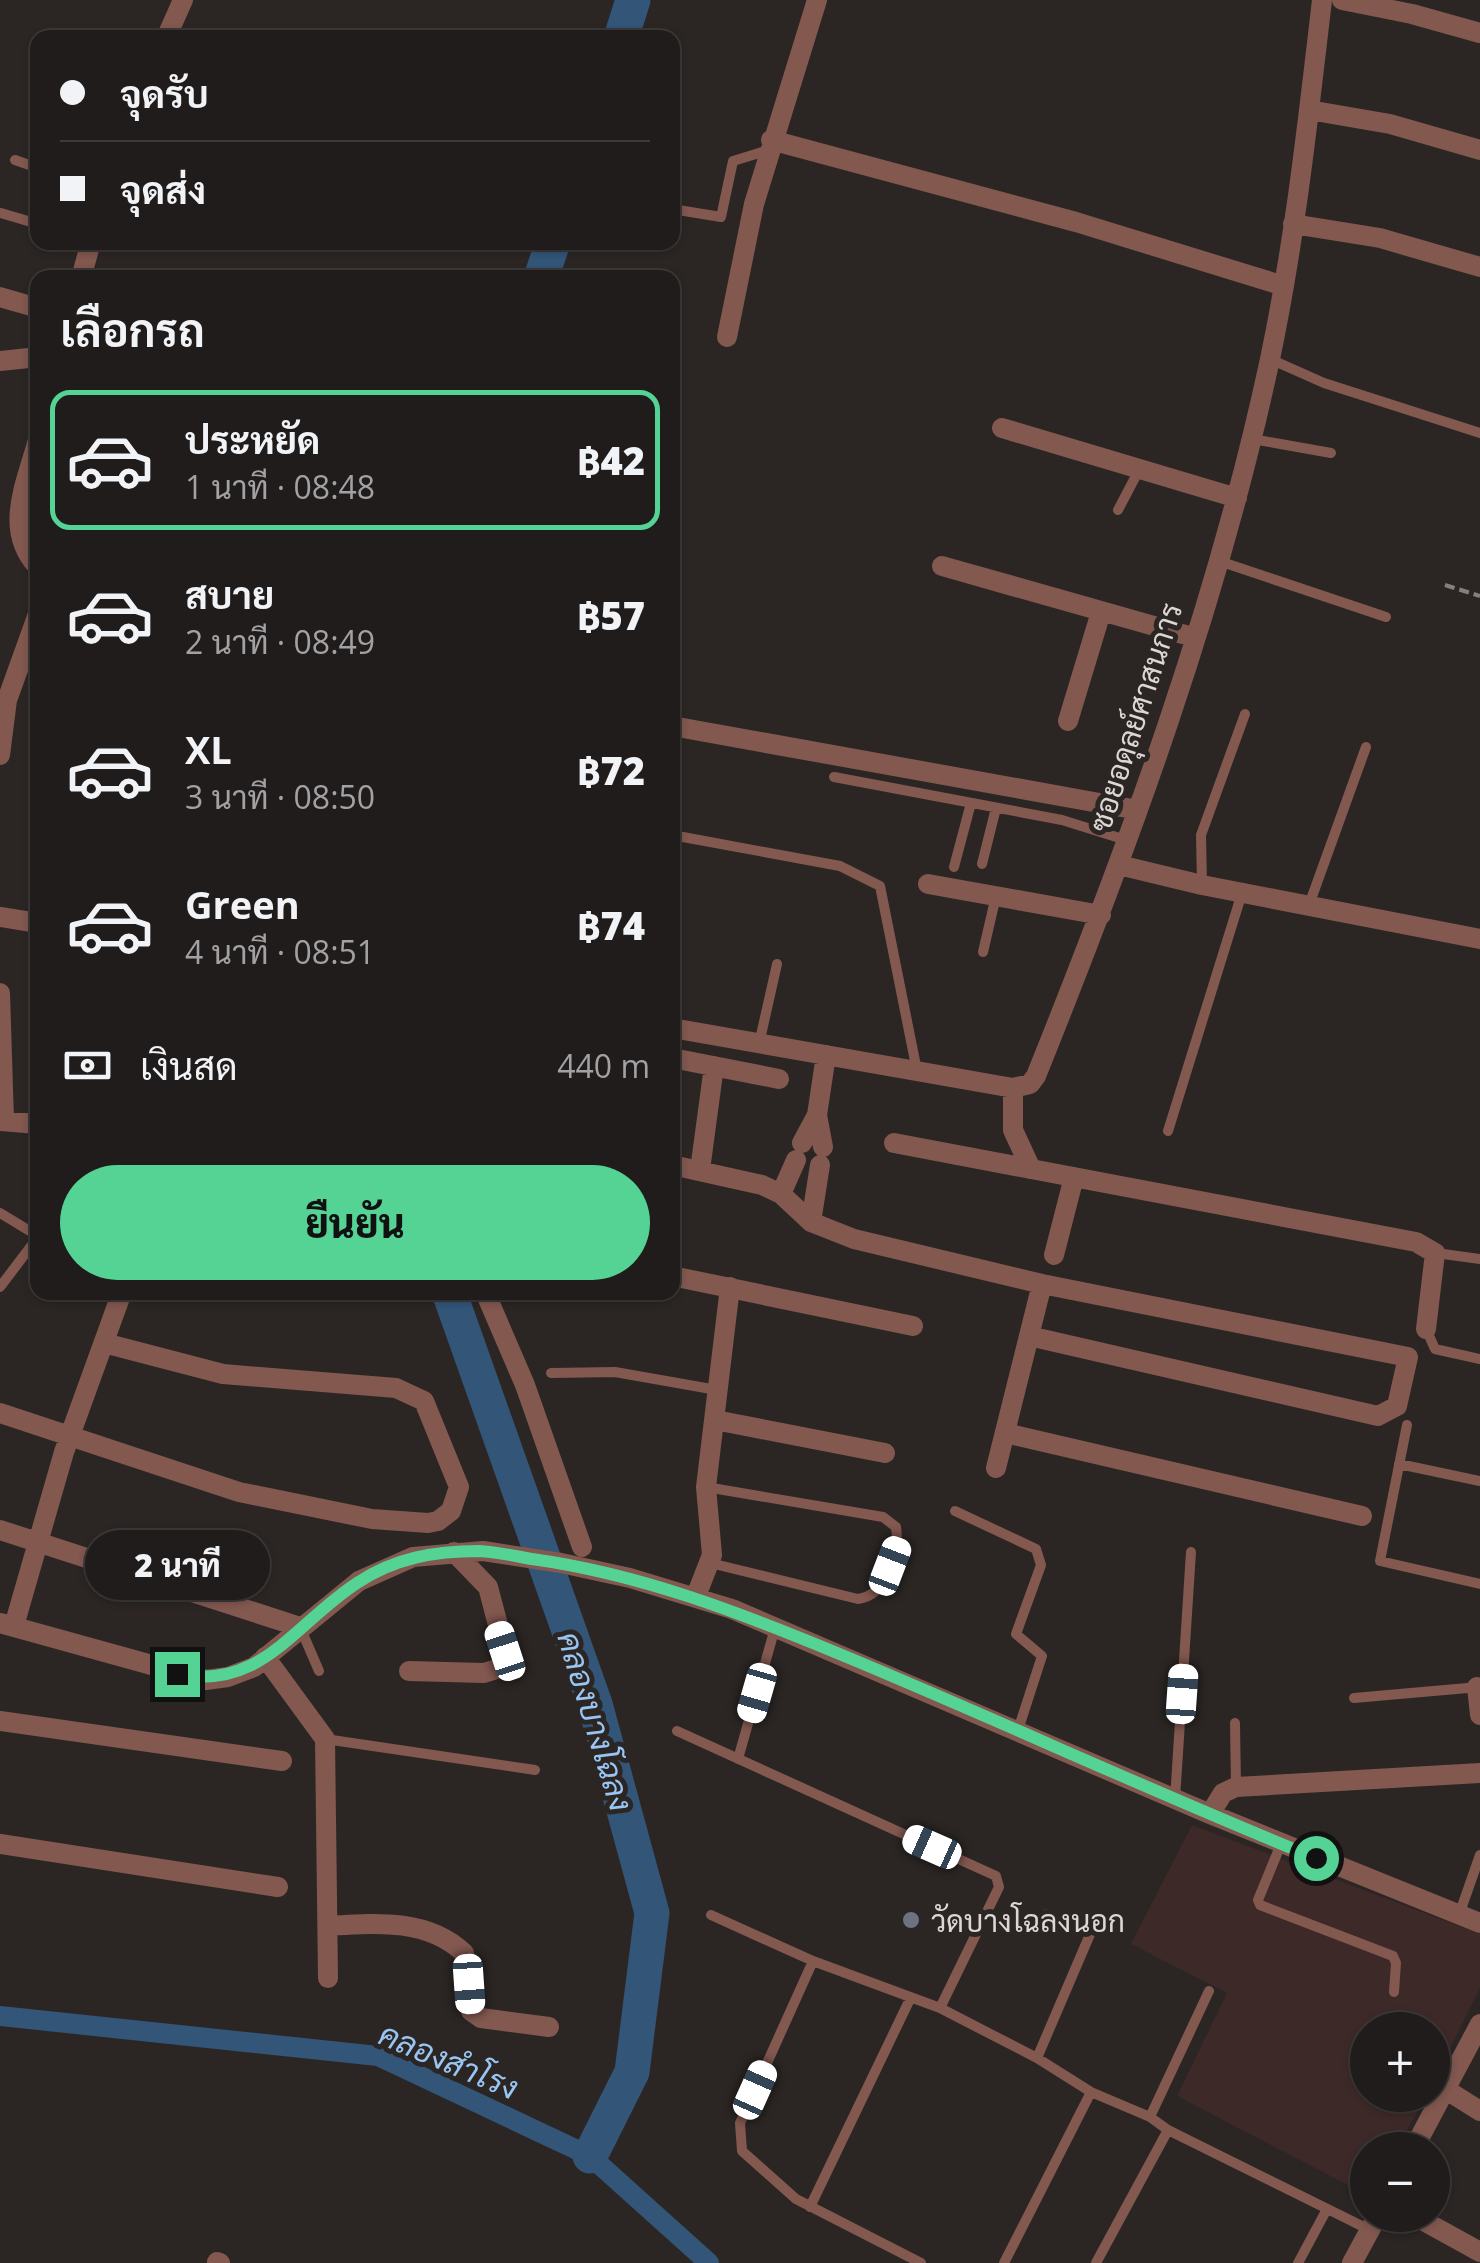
<!DOCTYPE html>
<html lang="th">
<meta charset="utf-8">
<style>
:root{--surface:#201c1b;--page:#2d2928;--text:#f1f3f6;--muted:#a2a1a3;--line:#3d3a3a;--accent:#55d395}
body{margin:0;font-family:"Open Sans",Sarabun,sans-serif;background:var(--page);color:var(--text);height:100vh;display:flex;flex-direction:column;font-size:38px;white-space:nowrap}
*{box-sizing:border-box;margin:0}
p{font-size:32px;color:var(--muted)}
.icon{flex:none;width:55px;height:55px;fill:none;stroke:currentColor;stroke-width:2;stroke-linecap:round;stroke-linejoin:round}
.map{position:relative;flex:1;overflow:hidden}
.sheet{position:absolute;left:30px;top:270px;width:650px;height:1030px;display:flex;flex-direction:column;background:var(--surface);border-radius:20px;box-shadow:0 2px 8px #0004,0 0 0 2px var(--line)}
.sheet>*{flex:none}
.top-card{position:absolute;left:30px;top:30px;width:650px;height:220px;border-radius:20px;box-shadow:0 2px 8px #0004,0 0 0 2px var(--line);display:grid;align-content:center;height:220px;padding:0 30px;background:var(--surface)}
.buttons{position:absolute;left:1350px;top:2012px;display:grid;gap:20px}
.buttons a{display:grid;place-items:center;width:100px;height:100px;border-radius:50%;background:var(--surface);box-shadow:0 2px 8px #0004,0 0 0 2px var(--line);font-size:50px}
.end{position:absolute;width:45px;height:45px;margin:-22px;border:12px solid #55d395;background:#111;box-shadow:0 0 0 5px #111}
.from{border-radius:50%}
.bubble{position:absolute;height:70px;border-radius:35px;background:var(--surface);box-shadow:0 2px 8px #0004,0 0 0 2px var(--line);font-size:32px;font-weight:800;line-height:70px;text-align:center}
.car{position:absolute;width:30px;height:60px;margin:-30px -15px;border-radius:12px;box-shadow:0 0 8px 2px #0007;background:linear-gradient(#fff 24%,#345 0 40%,#fff 0 76%,#345 0 86%,#fff 0)}
.top-card b{display:flex;align-items:center;gap:35px;height:95px;font-size:38px}
.top-card b+b{border-top:2px solid var(--line)}
.top-card i{width:25px;height:25px;background:var(--text)}
ul{padding:0;list-style:none}
li{display:flex;align-items:center;gap:30px;height:140px;margin:0 20px 15px;padding:0 10px;border:5px solid transparent;border-radius:20px}
li div{flex:1}
li b{display:block;font-size:38px}
li em{font-style:normal;font-weight:800}
li.on{border-color:var(--accent)}
li>.icon{width:90px;height:90px;stroke-width:1.5}
h2{padding:0 30px;font-size:45px;line-height:120px}
.pay{display:flex;align-items:center;gap:25px;height:110px;padding:0 30px;font-size:38px}
.pay p{margin-inline-start:auto}
.primary-button{display:flex;gap:20px;margin-top:auto;padding:20px 30px}
.primary-button a{flex:1;height:115px;border-radius:60px;background:var(--accent);color:#111;font-size:40px;font-weight:800;line-height:115px;text-align:center}
.map>svg:first-child{display:block}
</style>
<div class="map">
<svg width="1480" height="2263" viewBox="0 0 1480 2263">
<rect width="100%" height="100%" fill="#2b2624"/>
<!-- education -->
<path fill="#3d2928" d="M 1192,1825 L 1480,1934 L 1480,1988 L 1433,2083 L 1432,2030 L 1368,2030 L 1368,2095 L 1426,2095 L 1396,2150 L 1368,2150 L 1367,2195 L 1177,2096 L 1227,1993 L 1131,1944 Z"/>
<g fill="none" stroke-linecap="round" stroke-linejoin="round">
<!-- canal -->
<path stroke="#325578" stroke-width="20" d="M 0,2016 L 378,2056 L 590,2156 L 709,2263"/>
<!-- river -->
<path stroke="#325578" stroke-width="35" d="M 621,38 L 633,0
M 541,278 L 553,242
M 449,1292 L 595,1704 L 652,1913 L 632,2072 L 590,2156"/>
<!-- path -->
<path stroke="#84807e" stroke-width="4" stroke-dasharray="10 5" stroke-linecap="butt" d="M 1445,585 L 1480,596"/>
<!-- service -->
<path stroke="#82584f" stroke-width="10" d="M 15,160 L 38,168
M 672,209 L 721,217 L 733,161 L 769,150
M 1,213 L 38,224
M 1270,359 L 1324,383 L 1480,433
M 1252,439 L 1331,453
M 1118,510 L 1139,470
M 1219,561 L 1386,617
M 834,777 L 1062,820 L 1126,840
M 672,835 L 840,866 L 880,886 L 917,1071
M 982,864 L 996,808
M 954,867 L 971,803
M 1202,885 L 1201,835 L 1245,714
M 1309,905 L 1366,747
M 983,952 L 996,896
M 759,1044 L 777,964
M 1168,1131 L 1242,893
M 0,1213 L 38,1236
M 1436,1253 L 1480,1259
M 0,1287 L 38,1237
M 1426,1329 L 1435,1349 L 1480,1359
M 551,1373 L 615,1372 L 717,1390
M 1407,1425 L 1380,1561 L 1480,1584
M 1399,1464 L 1480,1481
M 706,1487 L 883,1517 L 896,1527 C 900,1554 887,1595 858,1599 L 710,1563
M 955,1511 L 1036,1549 L 1041,1565 L 1016,1634 L 1042,1656 L 1018,1730
M 300,1627 L 319,1671
M 1354,1698 L 1479,1687
M 1235,1723 L 1236,1787
M 677,1731 L 996,1876 L 999,1887 L 940,2008
M 325,1739 L 535,1770
M 738,1759 L 775,1628
M 1175,1799 L 1191,1552
M 1281,1844 L 1258,1900 L 1260,1905 L 1393,1956 L 1396,1963 L 1394,1992
M 711,1915 L 813,1961 L 940,2008 L 1037,2058 L 1091,2092 L 1150,2117 L 1168,2130 L 1370,2230
M 1459,1915 L 1480,1855
M 813,1961 L 740,2123 L 742,2151 L 796,2199 L 921,2263
M 1037,2058 L 1091,1932 L 1046,1914
M 1150,2117 L 1209,1991
M 810,2207 L 911,1997
M 1004,2263 L 1091,2092
M 1096,2263 L 1168,2130
M 1298,2263 L 1327,2209"/>
<!-- minor -->
<path stroke="#82584f" stroke-width="20" d="M 1342,0 L 1412,14 L 1480,33
M 166,38 L 183,0
M 1309,110 L 1390,124 L 1480,150
M 771,140 L 1076,222 L 1284,286
M 1293,224 L 1380,238 L 1480,267
M 81,278 L 91,242
M 0,297 L 38,308
M 727,337 L 754,204 L 817,0
M 0,361 L 38,357
M 1002,428 L 1237,498
M 38,440 C 26,484 3,530 38,567
M 942,566 L 1193,637
M 1068,721 L 1101,612
M 672,726 L 1138,810
M 0,755 L 7,700 L 38,614
M 1119,865 L 1202,885 L 1480,939
M 928,884 L 1101,915
M 0,917 L 38,923
M 0,993 L 4,1120
M 672,1028 L 1013,1088 L 1030,1084 L 1036,1076 C 1129,845 1218,603 1270,359 C 1295,240 1308,120 1322,0
M 672,1058 L 779,1079
M 1013,1088 L 1013,1130 L 1031,1169
M 817,1115 L 826,1055
M 0,1121 L 38,1124
M 802,1143 L 817,1115 L 823,1147
M 894,1143 L 1416,1242 L 1435,1253 L 1426,1329
M 672,1165 L 762,1185 L 781,1194 L 811,1222 L 854,1239 L 1042,1284 L 1408,1357 L 1397,1406 L 1378,1416 L 1029,1336
M 700,1170 L 714,1066
M 781,1194 L 796,1160
M 811,1222 L 820,1165
M 1054,1255 L 1074,1177
M 672,1276 L 913,1326
M 485,1292 L 525,1385 L 582,1547
M 0,1413 L 239,1492 L 372,1519 L 428,1523 L 438,1521 L 451,1511 L 459,1487 L 424,1401 L 396,1388 L 223,1374 L 104,1343
M 715,1420 L 885,1453
M 1005,1433 L 1362,1516
M 996,1468 L 1042,1284
M 0,1530 L 300,1627
M 696,1596 L 712,1555 L 706,1487 L 730,1287
M 0,1623 L 206,1680 L 228,1677 L 254,1667 L 359,1581 L 413,1557 L 483,1551 L 561,1563 L 630,1578 L 732,1609 L 1210,1814 L 1480,1923
M 14,1626 L 64,1452 L 122,1292
M 265,1657 L 325,1739 L 328,1978
M 409,1671 L 484,1673 L 503,1667 L 507,1659 L 488,1587 L 454,1552
M 1477,1687 L 1480,1715
M 0,1721 L 282,1761
M 1210,1814 L 1223,1793 L 1236,1787 L 1480,1773
M 0,1844 L 278,1887
M 328,1926 C 375,1923 427,1918 464,1953 L 471,2011 L 481,2018 L 549,2027
M 1445,2089 L 1480,2111
M 1413,2150 L 1480,2024
M 1413,2215 L 1480,2252
M 217,2262 L 220,2263
M 1352,2263 L 1378,2215"/>
</g>
<g fill="none" stroke-linecap="round" stroke-linejoin="round">
<!-- route -->
<path stroke="#55d395" stroke-width="12" d="M 177,1674 C 261,1691 293,1625 357,1583 C 394,1558 435,1551 479,1551 C 497,1552 515,1556 532,1559 C 641,1574 741,1613 842,1655 C 1001,1721 1157,1794 1316,1858"/>
</g>
<!-- markers -->
<circle fill="#6b7280" stroke="#2b2624" stroke-width="4" cx="911" cy="1920" r="10"/>
<g text-anchor="middle" dominant-baseline="central" stroke-width="10" stroke-linejoin="round" paint-order="stroke">
<!-- street labels -->
<g font-size="30" fill="#dad7d5" stroke="#2b2624">
<text transform="translate(1135 717) rotate(-72)">ซอยอดุลย์ศาสนการ</text>
</g>
<!-- poi labels -->
<g font-size="30" fill="#dad7d5" stroke="#2b2624" text-anchor="start">
<text x="931" y="1920">วัดบางโฉลงนอก</text>
</g>
<!-- water labels -->
<g font-size="32" font-style="italic" fill="#99c5f3" stroke="#2b2624">
<text transform="translate(596 1721) rotate(73)">คลองบางโฉลง</text>
<text transform="translate(449 2060) rotate(23)">คลองสำโรง</text>
</g>
</g>
</svg>
<div class="buttons">
<a>+</a>
<a>−</a>
</div>
<i class="end from" style="left:1316px;top:1858px"></i>
<i class="end" style="left:177px;top:1674px"></i>
<div class="bubble" style="left:85px;top:1530px;width:185px">2 นาที</div>
<i class="car" style="left:890px;top:1566px;rotate:21deg"></i>
<i class="car" style="left:505px;top:1651px;rotate:342deg"></i>
<i class="car" style="left:757px;top:1693px;rotate:196deg"></i>
<i class="car" style="left:1182px;top:1694px;rotate:4deg"></i>
<i class="car" style="left:932px;top:1847px;rotate:294deg"></i>
<i class="car" style="left:469px;top:1984px;rotate:176deg"></i>
<i class="car" style="left:755px;top:2090px;rotate:24deg"></i>
<div class="top-card">
<b><i class="from"></i>จุดรับ</b>
<b><i></i>จุดส่ง</b>
</div>
<section class="sheet">
<h2>เลือกรถ</h2>
<ul>
<li class="on"><svg class="icon" aria-label="car" viewBox="0 0 24 24"><path d="M5 17H2v-5l4-1 3-4h7l3 4 3 1v5h-3M9 17h6M6 11h13"/><circle cx="7" cy="17" r="2"/><circle cx="17" cy="17" r="2"/></svg><div><b>ประหยัด</b><p>1 นาที · 08:48</p></div><em>฿42</em></li>
<li><svg class="icon" aria-label="car" viewBox="0 0 24 24"><path d="M5 17H2v-5l4-1 3-4h7l3 4 3 1v5h-3M9 17h6M6 11h13"/><circle cx="7" cy="17" r="2"/><circle cx="17" cy="17" r="2"/></svg><div><b>สบาย</b><p>2 นาที · 08:49</p></div><em>฿57</em></li>
<li><svg class="icon" aria-label="car" viewBox="0 0 24 24"><path d="M5 17H2v-5l4-1 3-4h7l3 4 3 1v5h-3M9 17h6M6 11h13"/><circle cx="7" cy="17" r="2"/><circle cx="17" cy="17" r="2"/></svg><div><b>XL</b><p>3 นาที · 08:50</p></div><em>฿72</em></li>
<li><svg class="icon" aria-label="car" viewBox="0 0 24 24"><path d="M5 17H2v-5l4-1 3-4h7l3 4 3 1v5h-3M9 17h6M6 11h13"/><circle cx="7" cy="17" r="2"/><circle cx="17" cy="17" r="2"/></svg><div><b>Green</b><p>4 นาที · 08:51</p></div><em>฿74</em></li>
</ul>
<div class="pay"><svg class="icon" aria-label="cash" viewBox="0 0 24 24"><path d="M3 7h18v10H3z"/><circle cx="12" cy="12" r="2"/></svg>เงินสด<p>440 m</p></div>
<div class="primary-button"><a>ยืนยัน</a></div>
</section>
</div>
